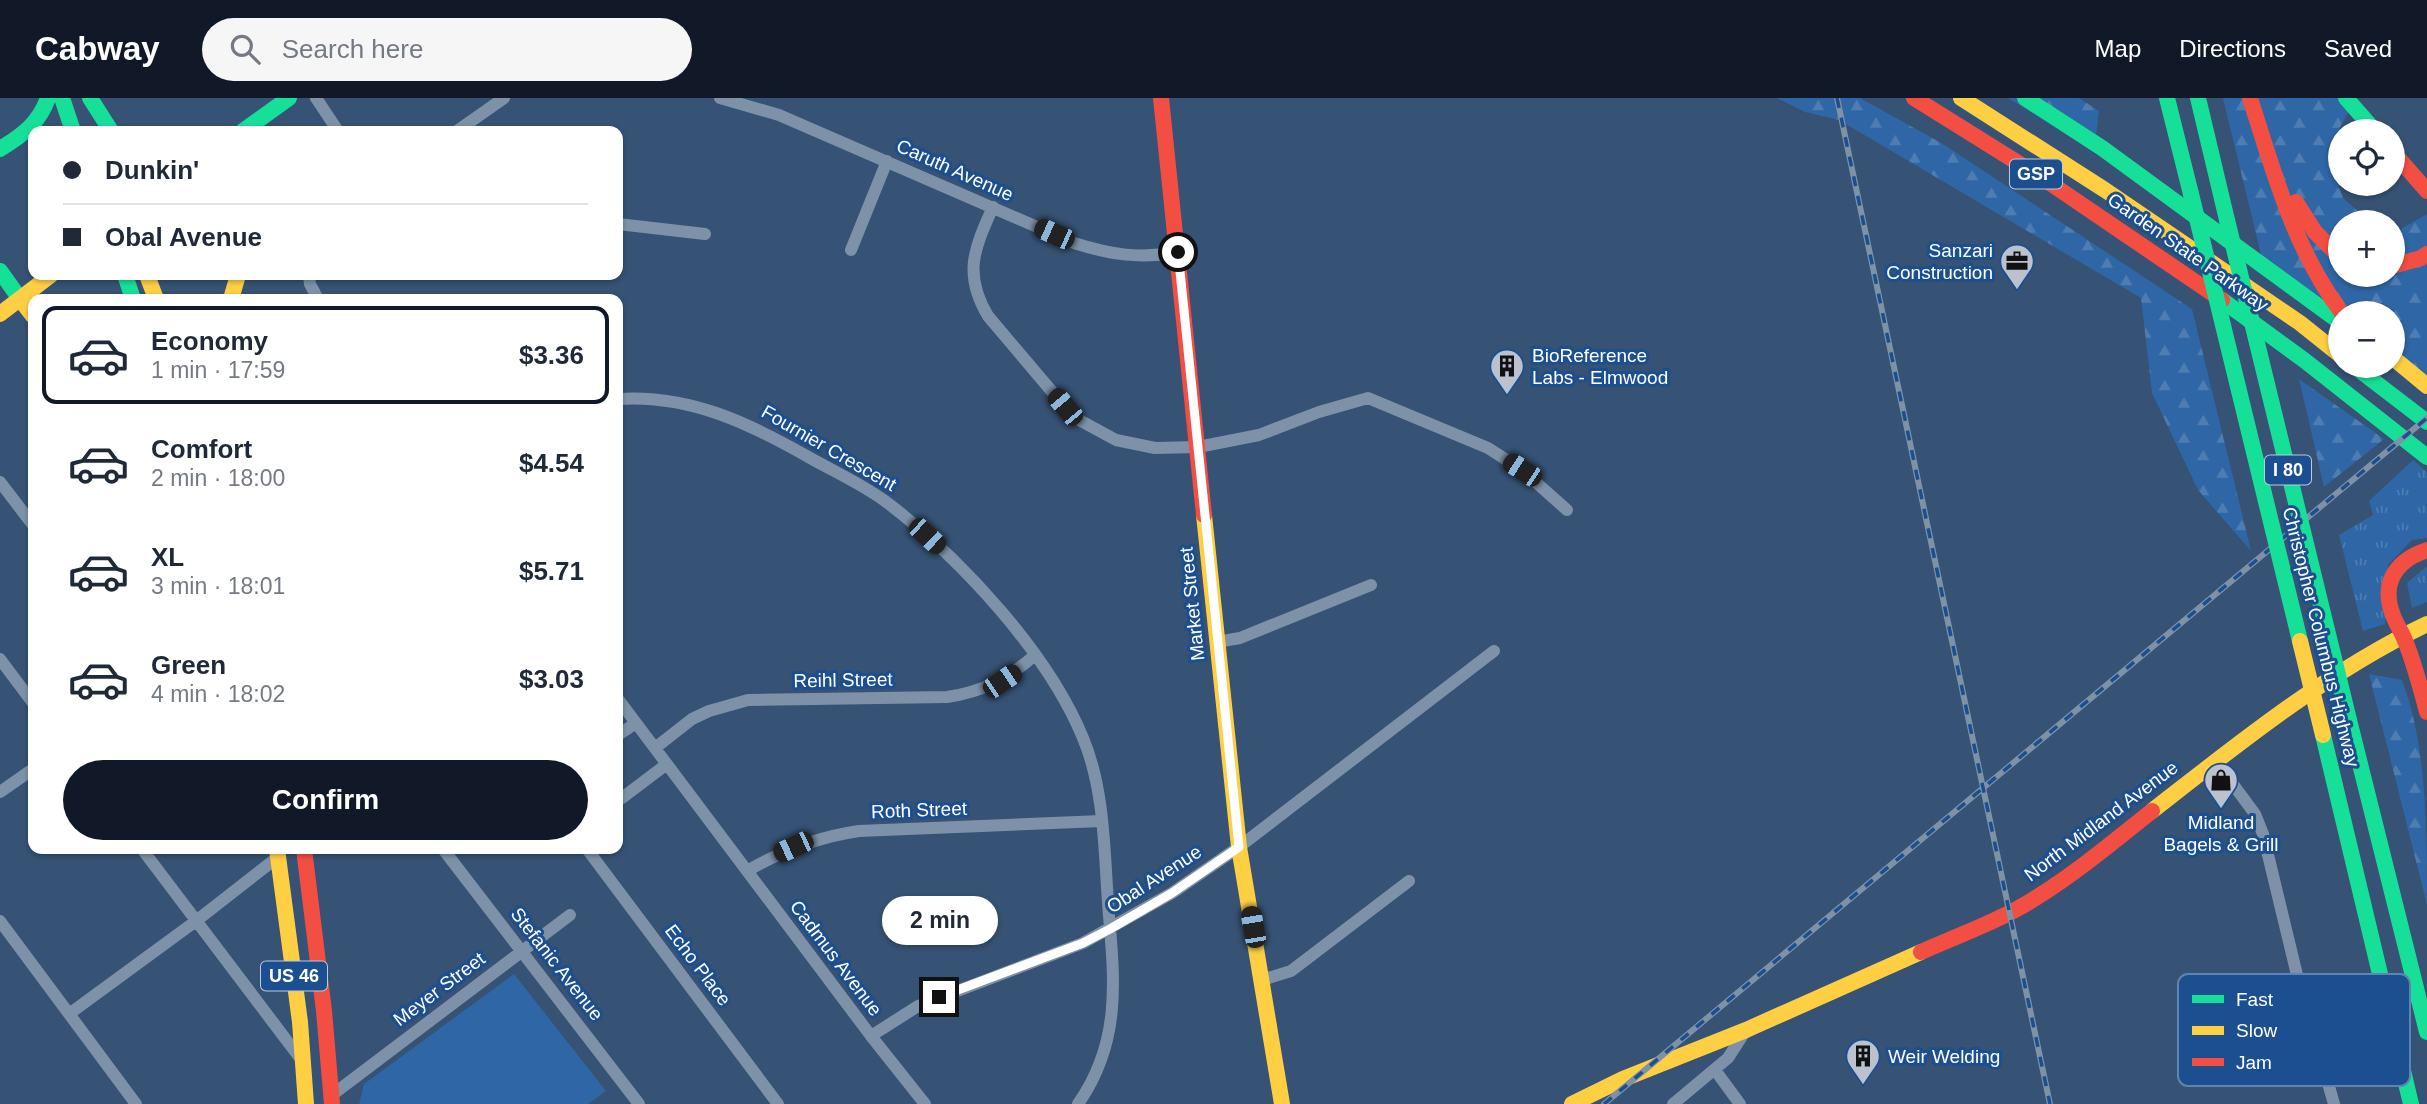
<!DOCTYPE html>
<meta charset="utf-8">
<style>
:root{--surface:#fff;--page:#f6f6f7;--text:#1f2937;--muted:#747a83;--line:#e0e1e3;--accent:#111827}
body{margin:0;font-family:Helvetica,sans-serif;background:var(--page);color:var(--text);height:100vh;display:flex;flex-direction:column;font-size:26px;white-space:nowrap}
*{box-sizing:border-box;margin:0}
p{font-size:23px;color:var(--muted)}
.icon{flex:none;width:38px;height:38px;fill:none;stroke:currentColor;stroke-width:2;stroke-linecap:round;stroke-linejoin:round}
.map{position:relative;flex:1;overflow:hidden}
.details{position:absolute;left:28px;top:196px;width:595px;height:560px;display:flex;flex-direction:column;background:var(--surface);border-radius:14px;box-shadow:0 2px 5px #0004}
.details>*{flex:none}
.top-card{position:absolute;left:28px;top:28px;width:595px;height:154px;border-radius:14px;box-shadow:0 2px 5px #0004;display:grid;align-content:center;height:154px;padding:0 35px;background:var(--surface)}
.fabs{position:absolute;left:2328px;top:21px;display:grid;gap:14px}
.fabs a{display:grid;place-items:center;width:77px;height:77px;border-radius:50%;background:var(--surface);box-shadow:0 2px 5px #0004;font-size:35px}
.end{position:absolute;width:32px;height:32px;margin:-16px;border:9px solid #fff;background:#111;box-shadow:0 0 0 4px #111}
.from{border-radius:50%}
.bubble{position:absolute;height:49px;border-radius:24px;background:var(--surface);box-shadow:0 2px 5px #0004;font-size:23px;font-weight:800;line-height:49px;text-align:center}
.car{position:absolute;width:21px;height:42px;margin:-21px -10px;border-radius:9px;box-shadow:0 0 5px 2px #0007;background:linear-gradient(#222 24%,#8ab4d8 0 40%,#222 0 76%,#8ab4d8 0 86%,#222 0)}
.top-card b{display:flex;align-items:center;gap:24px;height:66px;font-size:26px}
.top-card b+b{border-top:2px solid var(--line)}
.top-card i{width:18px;height:18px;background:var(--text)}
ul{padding:12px 0 0;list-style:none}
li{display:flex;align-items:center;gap:21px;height:98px;margin:0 14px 10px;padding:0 21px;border:4px solid transparent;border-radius:14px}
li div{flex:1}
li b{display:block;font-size:26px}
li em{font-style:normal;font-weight:800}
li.on{border-color:var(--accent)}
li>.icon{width:63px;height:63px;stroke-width:1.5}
.action{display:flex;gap:14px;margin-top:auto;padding:14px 35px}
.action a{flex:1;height:80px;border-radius:42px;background:var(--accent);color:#fff;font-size:28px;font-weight:800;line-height:80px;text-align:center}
header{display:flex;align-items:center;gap:42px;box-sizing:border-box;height:98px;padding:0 35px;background:var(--accent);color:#fff}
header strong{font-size:33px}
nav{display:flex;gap:38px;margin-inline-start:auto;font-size:24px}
.search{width:490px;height:63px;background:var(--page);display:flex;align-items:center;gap:18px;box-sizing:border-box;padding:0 24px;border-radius:38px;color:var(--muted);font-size:26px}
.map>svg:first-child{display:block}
</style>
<header>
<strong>Cabway</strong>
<div class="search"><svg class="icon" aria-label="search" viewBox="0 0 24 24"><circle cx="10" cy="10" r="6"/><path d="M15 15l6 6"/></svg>Search here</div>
<nav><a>Map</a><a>Directions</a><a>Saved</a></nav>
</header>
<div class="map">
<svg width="2427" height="1006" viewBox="0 0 2427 1006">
<defs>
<pattern id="grass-tufts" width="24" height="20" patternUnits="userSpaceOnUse" patternTransform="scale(1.75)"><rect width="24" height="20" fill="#2f66a5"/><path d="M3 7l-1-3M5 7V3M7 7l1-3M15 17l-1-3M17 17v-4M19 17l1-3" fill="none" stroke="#4e7db2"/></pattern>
<pattern id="forest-firs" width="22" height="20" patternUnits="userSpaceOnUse" patternTransform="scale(1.75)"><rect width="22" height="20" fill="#2f66a5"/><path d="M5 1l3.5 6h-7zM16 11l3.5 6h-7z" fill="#4e7db2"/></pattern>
</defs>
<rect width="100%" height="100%" fill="#365274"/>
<!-- grass -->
<path fill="url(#grass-tufts)" d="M 2413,362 L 2427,374 L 2427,440 L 2412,442 L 2388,467 L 2385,526 L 2363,533 L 2339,437 L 2373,417 L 2369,403 Z
M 2427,468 L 2427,504 L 2412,510 L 2407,485 Z"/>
<!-- forest -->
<path fill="url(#forest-firs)" d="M 1777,0 L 1860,0 L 1943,46 L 2192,211 L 2251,453 L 2198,392 L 2152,295 L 2141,200 L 1839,22 L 1805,14 Z
M 2008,0 L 2079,0 L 2099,13 L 2094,54 Z
M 2223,0 L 2347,0 L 2352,8 L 2327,52 L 2343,100 L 2370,124 L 2340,124 L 2340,177 L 2392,177 L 2392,136 L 2427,116 L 2427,277 L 2392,253 L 2392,215 L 2340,215 L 2263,165 Z
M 2299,281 L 2384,341 L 2324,389 Z
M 2369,576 L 2402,582 C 2427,646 2427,736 2427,807 Z"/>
<!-- pitch -->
<path fill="#2f66a5" d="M 514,876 L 606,993 L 588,1006 L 359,1006 L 364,986 Z"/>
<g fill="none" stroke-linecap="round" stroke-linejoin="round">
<!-- street -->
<path stroke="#7d92a8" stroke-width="12" d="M 316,0 L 338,33
M 720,0 L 779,17 L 1074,145 C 1112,157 1139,161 1178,154
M 457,33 L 504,0
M 993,109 C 974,151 963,176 988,218 L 1065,309 L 1081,323 L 1116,342 L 1155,350 L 1198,349 L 1259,337 L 1319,314 L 1368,300 L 1488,350 L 1522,372 L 1567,412
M 618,126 L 705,136
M 851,152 L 887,63
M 309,177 L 310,186 L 318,201
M 618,301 C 690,296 751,326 812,361 C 837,375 866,388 889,406 C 962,462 1048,555 1083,640 C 1106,695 1104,760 1109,818 C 1115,887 1120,946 1078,1006
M 0,384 L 33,427
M 1217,544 L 1240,540 L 1371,487
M 0,561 L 33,605
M 618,601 L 871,938 L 925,1006
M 618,637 L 636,625
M 655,650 L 692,621 L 709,613 L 748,602 L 947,599 C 982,594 1008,581 1035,557
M 2215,662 L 2255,716 L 2263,736 L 2297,877 L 2334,1006
M 0,694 L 33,671
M 622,700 L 667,666
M 142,751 L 300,960
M 443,751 L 639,1006
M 587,751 L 778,1006
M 747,773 C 783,752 818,739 859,733 L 1101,723
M 0,823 L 136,1006
M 1262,882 L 1291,873 L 1409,783
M 69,916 L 196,823 L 278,759
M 871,938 L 918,908 L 1083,845 L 1172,795 L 1239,749 L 1494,553
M 1715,972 L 1740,1006
M 332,997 L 570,817
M 1673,1006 L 1728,960 L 1746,932"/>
<!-- fast -->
<path stroke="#16e098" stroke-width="16" d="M 62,0 L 73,33
M 90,0 L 111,33
M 2025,0 L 2102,50 L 2340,224
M 2167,0 L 2191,96
M 2198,0 L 2227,122
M 2346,0 L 2375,33
M 243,33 L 289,0
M 0,51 C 23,37 39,25 48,0
M 0,173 L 20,201
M 125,177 L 133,201
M 2222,202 L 2304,262 L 2427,359
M 2354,268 L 2427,324
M 2349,622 L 2427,934
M 2323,637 L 2411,1006"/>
<!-- slow -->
<path stroke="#ffcf43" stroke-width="16" d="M 1961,0 L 2105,92 L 2300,225 L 2340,257
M 147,177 L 156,201
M 20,201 L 33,218
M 231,201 L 238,177
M 0,216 L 51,177
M 2392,259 L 2427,288
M 1204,417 L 1239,749 L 1282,1006
M 2152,713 C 2239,645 2327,574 2427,526
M 277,751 L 300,924 L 306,1006
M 1572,1006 L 1623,981 L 1746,932 L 1921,854"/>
<!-- jam -->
<path stroke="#f24e42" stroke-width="16" d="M 1161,0 L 1204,417
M 1914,0 L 2047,83 L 2222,202
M 2250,0 C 2274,75 2294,151 2342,215
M 2392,53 L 2427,93
M 2296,104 L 2315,134 L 2340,159
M 2392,168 L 2421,160 L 2427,156
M 2427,452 C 2394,463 2380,487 2394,520 C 2398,529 2403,536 2406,545 C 2415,568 2421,591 2427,614
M 304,751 L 324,913 L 332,1006
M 1921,854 C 1959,837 1999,823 2034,801 C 2076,775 2113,744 2152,713"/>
<!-- rail casing -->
<g stroke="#7e92a7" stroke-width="6">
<path id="rail" d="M 1837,0 L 2050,1006
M 1604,1006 L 2427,320"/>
</g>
<!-- rail -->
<use href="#rail" stroke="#1b4f8f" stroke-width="3.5" stroke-dasharray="10" stroke-linecap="butt"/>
<!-- fast-bridge -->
<path stroke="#16e098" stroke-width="16" d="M 2191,96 L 2300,543
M 2227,122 L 2349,622"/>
<!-- slow-bridge -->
<path stroke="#ffcf43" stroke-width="16" d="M 2300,543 L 2323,637"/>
</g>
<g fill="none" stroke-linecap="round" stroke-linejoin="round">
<!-- route -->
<path stroke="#fff" stroke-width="9" d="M 939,899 L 1083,845 L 1110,831 L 1172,795 L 1239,749 L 1178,154"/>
</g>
<!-- icons -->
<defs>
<g id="office-pin" transform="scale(1.75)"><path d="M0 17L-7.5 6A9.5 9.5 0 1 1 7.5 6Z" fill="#b9c2ce" stroke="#1b4f8f"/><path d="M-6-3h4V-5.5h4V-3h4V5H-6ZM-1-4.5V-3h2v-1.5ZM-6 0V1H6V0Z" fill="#111"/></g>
<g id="building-pin" transform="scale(1.75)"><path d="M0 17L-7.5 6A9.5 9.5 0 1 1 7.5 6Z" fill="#b9c2ce" stroke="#1b4f8f"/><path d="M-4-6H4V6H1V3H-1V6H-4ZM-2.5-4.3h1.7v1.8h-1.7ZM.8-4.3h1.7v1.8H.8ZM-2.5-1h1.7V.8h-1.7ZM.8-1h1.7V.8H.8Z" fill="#111"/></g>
<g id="shop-pin" transform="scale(1.75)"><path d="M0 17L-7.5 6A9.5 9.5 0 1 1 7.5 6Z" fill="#b9c2ce" stroke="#1b4f8f"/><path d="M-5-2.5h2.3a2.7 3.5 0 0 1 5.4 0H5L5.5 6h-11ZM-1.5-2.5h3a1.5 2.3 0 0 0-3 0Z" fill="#111"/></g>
</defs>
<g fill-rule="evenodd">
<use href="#office-pin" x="2017" y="163"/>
<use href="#building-pin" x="1507" y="268"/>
<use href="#shop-pin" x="2221" y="682"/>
<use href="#building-pin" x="1863" y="958"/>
</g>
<g text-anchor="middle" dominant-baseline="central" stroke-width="6" stroke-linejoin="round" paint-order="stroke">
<!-- shield labels -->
<g fill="#1b4f8f" stroke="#bbcadd" stroke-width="2">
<rect x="2010" y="61.5" width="52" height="29" rx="5"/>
<rect x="2265" y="357.5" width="46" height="29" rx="5"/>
<rect x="261" y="863.5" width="66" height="29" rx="5"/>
</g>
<g font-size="18" font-weight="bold" fill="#fff">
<text x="2036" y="76">GSP</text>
<text x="2288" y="372">I 80</text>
<text x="294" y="878">US 46</text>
</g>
<!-- street labels -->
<g font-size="19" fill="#fff" stroke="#1b4f8f">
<text transform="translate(955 72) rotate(24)">Caruth Avenue</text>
<text transform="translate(2188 154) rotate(35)">Garden State Parkway</text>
<text transform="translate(829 350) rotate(30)">Fournier Crescent</text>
<text transform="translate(1192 506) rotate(-96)">Market Street</text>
<text transform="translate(2321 539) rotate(76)">Christopher Columbus Highway</text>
<text transform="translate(843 582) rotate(-1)">Reihl Street</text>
<text transform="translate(919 712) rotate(-2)">Roth Street</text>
<text transform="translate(2101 723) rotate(-37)">North Midland Avenue</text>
<text transform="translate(1154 781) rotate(-33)">Obal Avenue</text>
<text transform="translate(836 860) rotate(53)">Cadmus Avenue</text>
<text transform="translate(557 866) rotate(52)">Stefanic Avenue</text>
<text transform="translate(698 867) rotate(53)">Echo Place</text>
<text transform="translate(439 891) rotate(-37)">Meyer Street</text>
</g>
<!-- poi labels -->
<g font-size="19" fill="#fff" stroke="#1b4f8f" text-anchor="start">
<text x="1993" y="152" text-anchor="end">Sanzari<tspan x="1993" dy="22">Construction</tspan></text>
<text x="1532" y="257">BioReference<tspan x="1532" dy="22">Labs - Elmwood</tspan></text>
<text x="2221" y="724" text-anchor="middle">Midland<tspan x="2221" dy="22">Bagels &amp; Grill</tspan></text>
<text x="1888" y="958">Weir Welding</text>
</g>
</g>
<!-- legend -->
<rect x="2178" y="876" width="232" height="112" rx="10" fill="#1b4f8f" stroke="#5f84b1" stroke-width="2"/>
<rect x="2192" y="897" width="32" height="8" fill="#16e098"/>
<rect x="2192" y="928" width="32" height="9" fill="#ffcf43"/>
<rect x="2192" y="960" width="32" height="8" fill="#f24e42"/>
<g font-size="19" fill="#fff">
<text x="2236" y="908">Fast</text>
<text x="2236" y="939">Slow</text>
<text x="2236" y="971">Jam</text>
</g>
</svg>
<div class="fabs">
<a><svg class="icon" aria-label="locate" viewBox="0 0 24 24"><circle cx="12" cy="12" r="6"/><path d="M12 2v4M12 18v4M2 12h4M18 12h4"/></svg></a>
<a>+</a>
<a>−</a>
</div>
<i class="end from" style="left:1178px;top:154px"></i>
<i class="end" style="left:939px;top:899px"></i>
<div class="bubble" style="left:882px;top:798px;width:116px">2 min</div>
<i class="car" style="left:1054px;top:136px;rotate:294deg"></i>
<i class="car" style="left:1065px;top:309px;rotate:320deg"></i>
<i class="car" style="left:1522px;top:372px;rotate:303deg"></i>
<i class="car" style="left:927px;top:438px;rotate:133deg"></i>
<i class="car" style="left:1002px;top:583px;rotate:56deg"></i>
<i class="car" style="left:793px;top:749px;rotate:245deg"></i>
<i class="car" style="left:1253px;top:829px;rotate:350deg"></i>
<div class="top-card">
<b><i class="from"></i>Dunkin'</b>
<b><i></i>Obal Avenue</b>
</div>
<section class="details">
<ul>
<li class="on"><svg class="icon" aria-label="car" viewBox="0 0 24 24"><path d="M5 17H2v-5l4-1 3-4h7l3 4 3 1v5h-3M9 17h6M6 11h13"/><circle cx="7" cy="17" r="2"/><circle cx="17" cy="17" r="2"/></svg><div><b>Economy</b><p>1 min · 17:59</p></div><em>$3.36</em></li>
<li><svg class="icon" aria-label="car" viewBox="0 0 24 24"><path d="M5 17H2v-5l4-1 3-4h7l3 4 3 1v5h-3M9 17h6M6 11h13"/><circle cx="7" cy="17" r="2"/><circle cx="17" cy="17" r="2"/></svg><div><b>Comfort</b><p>2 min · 18:00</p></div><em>$4.54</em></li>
<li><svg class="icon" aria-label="car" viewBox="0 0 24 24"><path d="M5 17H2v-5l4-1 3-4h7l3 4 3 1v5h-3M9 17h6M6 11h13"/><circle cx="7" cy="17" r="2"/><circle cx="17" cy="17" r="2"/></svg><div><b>XL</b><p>3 min · 18:01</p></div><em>$5.71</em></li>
<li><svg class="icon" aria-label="car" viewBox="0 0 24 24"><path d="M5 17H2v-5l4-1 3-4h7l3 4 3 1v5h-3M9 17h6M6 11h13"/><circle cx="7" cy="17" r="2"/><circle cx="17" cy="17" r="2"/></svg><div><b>Green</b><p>4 min · 18:02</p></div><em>$3.03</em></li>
</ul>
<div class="action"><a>Confirm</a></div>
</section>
</div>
